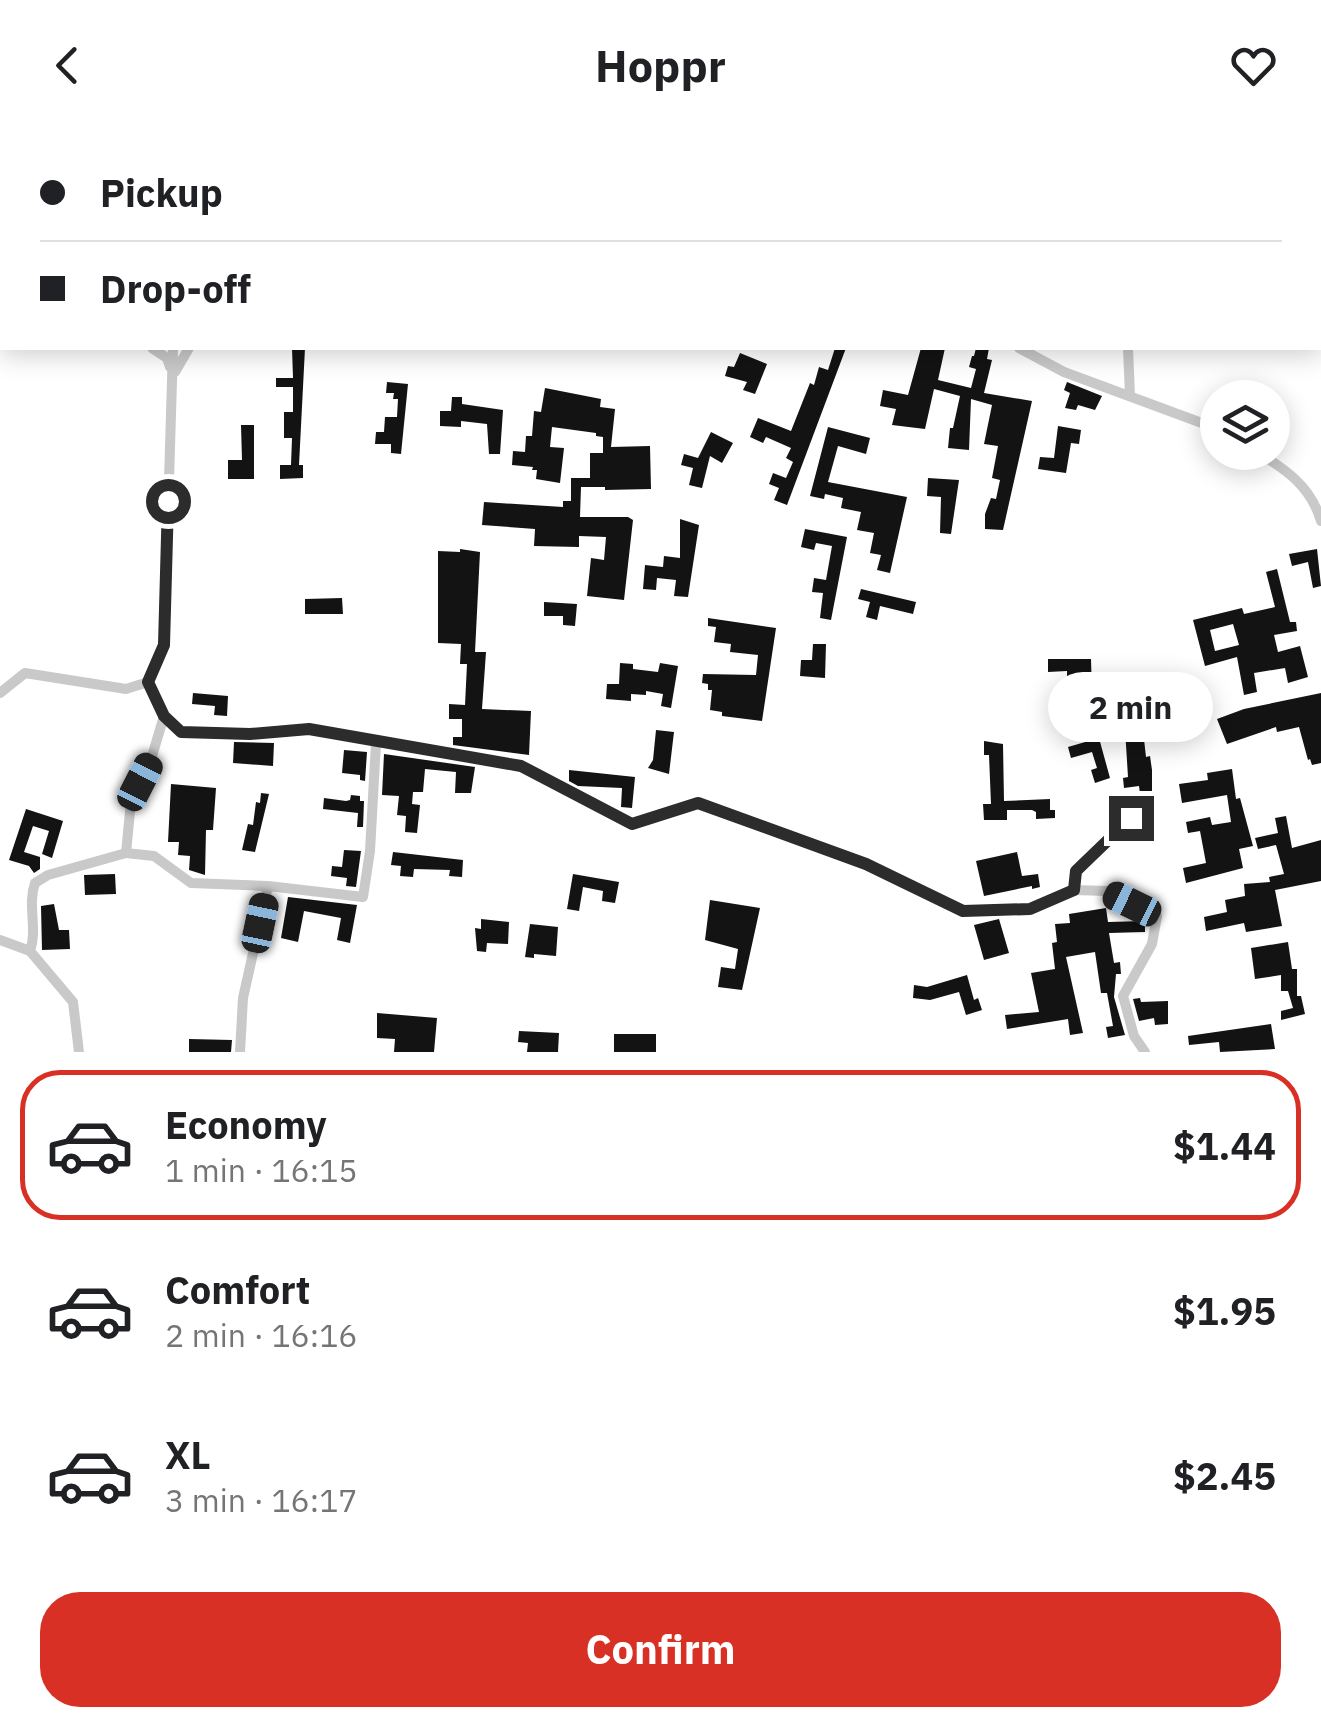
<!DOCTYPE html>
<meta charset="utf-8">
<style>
:root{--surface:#fff;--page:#f2f2f2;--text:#202124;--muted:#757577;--line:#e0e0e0;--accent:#d93025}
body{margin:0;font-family:"IBM Plex Sans",sans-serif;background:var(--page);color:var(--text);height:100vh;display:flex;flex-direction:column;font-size:38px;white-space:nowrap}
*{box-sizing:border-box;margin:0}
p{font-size:32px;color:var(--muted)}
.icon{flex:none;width:55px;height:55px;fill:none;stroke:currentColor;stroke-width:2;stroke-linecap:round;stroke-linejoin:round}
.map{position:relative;height:922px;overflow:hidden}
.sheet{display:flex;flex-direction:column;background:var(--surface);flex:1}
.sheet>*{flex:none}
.guide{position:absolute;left:0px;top:0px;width:1322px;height:220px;box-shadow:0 5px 25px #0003;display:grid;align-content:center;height:220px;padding:0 40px;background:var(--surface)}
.controls{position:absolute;left:1200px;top:250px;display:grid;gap:20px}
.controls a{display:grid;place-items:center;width:90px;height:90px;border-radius:50%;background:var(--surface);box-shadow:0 5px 25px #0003;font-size:50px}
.end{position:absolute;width:45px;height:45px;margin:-22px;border:12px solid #2c2c2c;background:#fff;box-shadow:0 0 0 5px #fff}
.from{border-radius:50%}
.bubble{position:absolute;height:70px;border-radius:35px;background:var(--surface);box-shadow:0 5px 25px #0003;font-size:32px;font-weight:700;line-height:70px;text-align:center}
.car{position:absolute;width:30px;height:60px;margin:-30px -15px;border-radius:12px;box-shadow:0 0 8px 2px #0007;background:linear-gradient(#222 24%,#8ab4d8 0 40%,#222 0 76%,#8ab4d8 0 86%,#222 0)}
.guide b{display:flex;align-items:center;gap:35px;height:95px;font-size:38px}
.guide b+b{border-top:2px solid var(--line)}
.guide i{width:25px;height:25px;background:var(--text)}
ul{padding:18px 0 0;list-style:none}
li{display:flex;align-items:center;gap:30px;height:150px;margin:0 20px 15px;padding:0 20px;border:5px solid transparent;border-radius:40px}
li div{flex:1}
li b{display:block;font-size:38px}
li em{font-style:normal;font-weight:700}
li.active{border-color:var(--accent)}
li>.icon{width:90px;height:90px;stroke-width:1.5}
.primary-button{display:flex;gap:20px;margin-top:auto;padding:20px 40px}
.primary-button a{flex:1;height:115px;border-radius:40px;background:var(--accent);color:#fff;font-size:40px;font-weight:700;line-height:115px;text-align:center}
header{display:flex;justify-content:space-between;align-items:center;height:130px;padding:0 40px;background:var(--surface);font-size:45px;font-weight:700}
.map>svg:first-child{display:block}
</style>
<header><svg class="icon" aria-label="back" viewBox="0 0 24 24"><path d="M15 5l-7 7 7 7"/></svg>Hoppr<svg class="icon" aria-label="heart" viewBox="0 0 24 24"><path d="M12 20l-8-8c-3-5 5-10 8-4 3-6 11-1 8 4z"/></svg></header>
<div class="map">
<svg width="1321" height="922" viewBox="0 0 1321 922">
<rect width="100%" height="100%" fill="#fff"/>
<!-- building -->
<path fill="#131313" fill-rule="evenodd" d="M 292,218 L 305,218 L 299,335 L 303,335 L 303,348 L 280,349 L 280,335 L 291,335 L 292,308 L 284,308 L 284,282 L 293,282 L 293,257 L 276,257 L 276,248 L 293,248 Z
M 835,218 L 846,218 L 787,375 L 774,370 L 779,358 L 769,354 L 773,343 L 786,348 L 793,332 L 786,328 L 791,318 L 766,307 L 763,313 L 750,307 L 758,288 L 791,301 L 810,253 L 814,255 L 819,237 L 828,240 Z
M 921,218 L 945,218 L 938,250 L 971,258 L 976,239 L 969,237 L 972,226 L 974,226 L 976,218 L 989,218 L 987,229 L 992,230 L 984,263 L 1032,271 L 1003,400 L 985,399 L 985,384 L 991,368 L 996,369 L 1000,350 L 992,348 L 998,316 L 984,314 L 992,275 L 971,269 L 969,320 L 948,318 L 950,298 L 953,298 L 960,266 L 934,259 L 925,299 L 892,295 L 896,279 L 880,276 L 883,260 L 908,265 Z
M 740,223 L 767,234 L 755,264 L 743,260 L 747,252 L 725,246 L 728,236 L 734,237 Z
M 387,252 L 408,254 L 401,324 L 391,323 L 391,314 L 375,314 L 376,302 L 384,302 L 385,287 L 397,287 L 398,269 L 393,269 L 394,263 L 386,263 Z
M 1067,252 L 1102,266 L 1095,280 L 1078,275 L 1076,280 L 1065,278 L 1070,263 L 1064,260 Z
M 545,258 L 601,269 L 600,277 L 615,279 L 611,317 L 650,316 L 651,359 L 605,360 L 605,357 L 581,357 L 580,387 L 628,387 L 633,390 L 624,470 L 587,466 L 591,428 L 604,430 L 606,407 L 579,406 L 579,417 L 534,416 L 535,399 L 482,395 L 484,372 L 563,377 L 563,371 L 571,371 L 571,348 L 590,348 L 590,323 L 603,323 L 603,307 L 596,306 L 596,303 L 552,297 L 550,317 L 564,318 L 560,353 L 536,349 L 537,340 L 532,340 L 533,337 L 512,335 L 513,321 L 525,322 L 526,306 L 532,306 L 534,281 L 541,282 Z
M 452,267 L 462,267 L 462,274 L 503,280 L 500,324 L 489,324 L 487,294 L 461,291 L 461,297 L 440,296 L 440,281 L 451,281 Z
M 241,295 L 254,295 L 254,349 L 228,349 L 228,330 L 242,330 Z
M 1058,296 L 1081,300 L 1079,314 L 1071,313 L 1066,343 L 1038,339 L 1040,327 L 1054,328 Z
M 828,297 L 870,308 L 866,324 L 838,316 L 828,352 L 907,367 L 890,443 L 877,440 L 881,425 L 870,423 L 874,403 L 857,400 L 861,382 L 841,378 L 843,368 L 825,364 L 824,369 L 810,366 Z
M 711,302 L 733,313 L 722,333 L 710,326 L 702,358 L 689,355 L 693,338 L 681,335 L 684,324 L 698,328 Z
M 928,348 L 959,350 L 951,404 L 940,403 L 941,367 L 927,366 Z
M 680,389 L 699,395 L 688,467 L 674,466 L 676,450 L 657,448 L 656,460 L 643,459 L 645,435 L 663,437 L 664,426 L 680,428 Z
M 805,399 L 847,407 L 831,490 L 820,488 L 823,463 L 812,462 L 814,448 L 826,450 L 832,416 L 816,413 L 814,420 L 801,417 Z
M 460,419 L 480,422 L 475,522 L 486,522 L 482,579 L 531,581 L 529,625 L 453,615 L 453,607 L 462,607 L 462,589 L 449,589 L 449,574 L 465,575 L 467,534 L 460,534 L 461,514 L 438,513 L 438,421 L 460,422 Z
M 1317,419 L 1321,456 L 1313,458 L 1308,432 L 1292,436 L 1289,424 Z
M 1277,439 L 1290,492 L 1296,492 L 1297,501 L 1274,505 L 1278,522 L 1300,516 L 1308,547 L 1288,553 L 1285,538 L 1254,543 L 1257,562 L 1244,565 L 1237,527 L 1205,536 L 1193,490 L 1242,478 L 1244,484 L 1275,477 L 1266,442 ZM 1233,494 L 1239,515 L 1215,521 L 1210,500 Z
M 861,459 L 916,472 L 913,484 L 880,476 L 877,490 L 866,487 L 870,472 L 858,469 Z
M 342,468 L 343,484 L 305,484 L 305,469 Z
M 544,472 L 577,474 L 575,496 L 563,495 L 563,486 L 544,486 Z
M 708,488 L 776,498 L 762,591 L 722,586 L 722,582 L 710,580 L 712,560 L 708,560 L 708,554 L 702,553 L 703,544 L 756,545 L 758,525 L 730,522 L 731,514 L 714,512 L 716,497 L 708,496 Z
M 813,514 L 826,514 L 825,548 L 800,546 L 801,530 L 812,530 Z
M 1048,529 L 1091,529 L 1092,564 L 1067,565 L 1067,541 L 1048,542 Z
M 620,533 L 633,534 L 633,539 L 658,542 L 660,533 L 678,536 L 671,578 L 661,576 L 663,564 L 646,561 L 646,565 L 631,564 L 631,571 L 606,569 L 607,554 L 619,554 Z
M 193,563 L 228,566 L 227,586 L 214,585 L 215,576 L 192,574 Z
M 1321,563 L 1321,633 L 1312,635 L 1310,629 L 1308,630 L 1299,597 L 1277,602 L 1276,597 L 1227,614 L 1217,589 L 1244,579 Z
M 1139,565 L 1146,627 L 1150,626 L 1152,640 L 1152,662 L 1158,661 L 1159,670 L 1155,670 L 1157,687 L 1143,688 L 1139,656 L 1124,658 L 1123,648 L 1128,647 L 1124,583 L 1131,582 L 1128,567 Z
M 656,600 L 674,602 L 669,644 L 648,638 L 653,630 Z
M 1099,608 L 1110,648 L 1095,653 L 1091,640 L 1097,638 L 1092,622 L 1071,628 L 1068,617 Z
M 984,611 L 1003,614 L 1004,671 L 1050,669 L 1050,680 L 1055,680 L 1055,688 L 1036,689 L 1036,682 L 1032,680 L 1007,680 L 1007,690 L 984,690 L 983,674 L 991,674 L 989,625 L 984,625 Z
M 234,612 L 274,613 L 273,636 L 233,633 Z
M 344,620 L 367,622 L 365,651 L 360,650 L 360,645 L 342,643 Z
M 384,624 L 475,637 L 471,663 L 455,663 L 456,642 L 425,639 L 423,662 L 413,662 L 412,674 L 420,675 L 417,703 L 405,702 L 406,686 L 397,685 L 399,666 L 382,665 Z
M 1232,639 L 1236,669 L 1240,668 L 1253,716 L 1239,719 L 1243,738 L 1186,753 L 1183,738 L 1206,733 L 1200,701 L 1188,703 L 1186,692 L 1210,687 L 1212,695 L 1231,692 L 1227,665 L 1182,673 L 1179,654 L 1208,650 L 1207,643 Z
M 569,640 L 635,647 L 632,678 L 621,677 L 622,658 L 578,656 L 569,651 Z
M 171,654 L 216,658 L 213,700 L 206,700 L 205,745 L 189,740 L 190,726 L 178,725 L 179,712 L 168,712 Z
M 261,663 L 269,664 L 255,722 L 242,720 L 248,694 L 253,695 L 256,672 L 260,673 Z
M 351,665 L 360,666 L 360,671 L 364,671 L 363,697 L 357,697 L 358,683 L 323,679 L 324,668 L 346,671 L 350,670 Z
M 26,679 L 63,691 L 52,728 L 42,724 L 49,701 L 33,696 L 24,722 L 40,727 L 40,739 L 34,743 L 29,736 L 9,730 Z
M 1286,686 L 1292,718 L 1321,710 L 1321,751 L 1275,760 L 1282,796 L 1246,802 L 1244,793 L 1206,801 L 1204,787 L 1227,782 L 1225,770 L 1245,766 L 1244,754 L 1270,752 L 1269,747 L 1284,744 L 1276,715 L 1258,719 L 1255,708 L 1278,703 L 1275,688 Z
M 344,720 L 361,721 L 356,757 L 346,756 L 347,748 L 331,746 L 332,736 L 342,737 Z
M 393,722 L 463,730 L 462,747 L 449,746 L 450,740 L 414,739 L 413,747 L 400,746 L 401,736 L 391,735 Z
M 1017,722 L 1022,746 L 1038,744 L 1040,757 L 1032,759 L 1032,756 L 984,766 L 976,731 Z
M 115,744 L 116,764 L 85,765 L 84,745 Z
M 573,744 L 619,752 L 615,773 L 602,771 L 603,761 L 583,757 L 579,781 L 567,779 Z
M 288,767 L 357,775 L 350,813 L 337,810 L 341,788 L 304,781 L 298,812 L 281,808 Z
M 710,770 L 760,778 L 742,860 L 718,857 L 721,837 L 735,839 L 738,819 L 705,810 Z
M 54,774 L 59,800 L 69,800 L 70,819 L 42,820 L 41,776 Z
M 1106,778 L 1108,792 L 1145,791 L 1145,802 L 1109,803 L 1114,833 L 1120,832 L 1121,844 L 1116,844 L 1114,867 L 1125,905 L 1108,908 L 1106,897 L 1113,896 L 1107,863 L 1101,863 L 1095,822 L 1066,827 L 1083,903 L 1070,905 L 1068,889 L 1007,899 L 1005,885 L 1039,882 L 1031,843 L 1055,839 L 1052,813 L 1057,812 L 1055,794 L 1070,793 L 1069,784 Z
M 481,789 L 509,792 L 508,814 L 487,813 L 486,822 L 477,821 L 475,798 L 481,799 Z
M 999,789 L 1009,823 L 984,830 L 974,795 Z
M 530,794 L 558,797 L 556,826 L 534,824 L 534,828 L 525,827 Z
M 1288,812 L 1292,839 L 1297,839 L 1297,866 L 1301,866 L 1305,884 L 1281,890 L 1281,881 L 1293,878 L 1288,861 L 1281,861 L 1281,845 L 1255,849 L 1251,818 Z
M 967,845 L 974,870 L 978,868 L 982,880 L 966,885 L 959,862 L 930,870 L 913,868 L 914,855 L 927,857 Z
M 1140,868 L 1141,872 L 1168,871 L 1168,894 L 1155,895 L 1154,888 L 1139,891 L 1133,869 Z
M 377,883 L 437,888 L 434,922 L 394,922 L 395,909 L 377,908 Z
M 1271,894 L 1275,919 L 1220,922 L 1219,912 L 1189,915 L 1188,906 Z
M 519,901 L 559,903 L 558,922 L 527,922 L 528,913 L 518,912 Z
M 614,904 L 656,904 L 656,922 L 614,922 Z
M 189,909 L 232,910 L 231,922 L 189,922 Z"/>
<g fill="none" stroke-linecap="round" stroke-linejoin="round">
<!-- minor -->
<path stroke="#c9c9c9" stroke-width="10" d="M 113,0 L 114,2
M 751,0 L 760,2
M 1084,0 L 1085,2
M 255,2 L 255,0
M 0,181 L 2,182
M 152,218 L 167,228 L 170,237
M 1019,218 L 1064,242 L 1218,299
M 1128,218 L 1130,266
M 175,242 L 189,218
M 1257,322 C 1287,340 1311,357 1321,391
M 0,563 L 25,543 L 126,559 L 148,552 L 164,515 L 173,218
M 164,586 L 181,602 L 250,604 L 309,599 L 521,636 L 631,694 L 698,673 L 866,734 L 963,781 L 1029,779 L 1074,760 L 1107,761 L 1157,786 L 1152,814 L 1123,866 L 1134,906 L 1145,922
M 126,723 L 131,671 L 150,633 L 164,586 L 148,552
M 1074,760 L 1076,741 L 1131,688
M 0,810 L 30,821 L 73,872 L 79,922
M 30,821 C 38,799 27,776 35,753 L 48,745 L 126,723 L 154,726 L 191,753 L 268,756 L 363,767 L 370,721 L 376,613
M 240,922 L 243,868 L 268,756"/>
</g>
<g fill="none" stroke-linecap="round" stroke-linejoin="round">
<!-- route -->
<path stroke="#2c2c2c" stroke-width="12" d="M 168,371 L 164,515 L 148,552 L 164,586 L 181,602 L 250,604 L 309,599 L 521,636 L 632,694 L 698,673 L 866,734 L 963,781 L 1030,779 L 1074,760 L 1076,741 L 1131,688"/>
</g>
</svg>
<div class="controls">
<a><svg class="icon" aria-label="layers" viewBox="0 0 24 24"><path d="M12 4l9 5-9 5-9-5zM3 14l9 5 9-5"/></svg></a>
</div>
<i class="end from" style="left:168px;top:371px"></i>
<i class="end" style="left:1131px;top:688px"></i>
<div class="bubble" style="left:1048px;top:542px;width:165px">2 min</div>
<i class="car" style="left:140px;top:652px;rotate:27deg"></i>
<i class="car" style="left:1132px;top:774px;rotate:296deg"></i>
<i class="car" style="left:260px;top:793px;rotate:12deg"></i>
<div class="guide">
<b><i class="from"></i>Pickup</b>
<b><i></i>Drop-off</b>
</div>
</div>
<section class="sheet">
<ul>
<li class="active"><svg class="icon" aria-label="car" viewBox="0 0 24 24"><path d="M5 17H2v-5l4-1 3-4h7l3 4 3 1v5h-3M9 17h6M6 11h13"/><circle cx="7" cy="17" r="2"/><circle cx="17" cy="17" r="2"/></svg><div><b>Economy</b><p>1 min · 16:15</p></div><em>$1.44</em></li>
<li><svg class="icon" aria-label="car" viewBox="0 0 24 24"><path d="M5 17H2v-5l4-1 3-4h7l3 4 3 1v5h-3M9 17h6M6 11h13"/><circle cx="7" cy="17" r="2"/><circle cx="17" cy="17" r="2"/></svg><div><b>Comfort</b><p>2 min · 16:16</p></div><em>$1.95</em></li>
<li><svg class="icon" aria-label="car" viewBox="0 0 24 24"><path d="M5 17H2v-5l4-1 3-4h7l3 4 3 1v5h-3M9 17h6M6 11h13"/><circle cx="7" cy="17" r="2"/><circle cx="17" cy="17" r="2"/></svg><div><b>XL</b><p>3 min · 16:17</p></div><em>$2.45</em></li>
</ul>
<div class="primary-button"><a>Confirm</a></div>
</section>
